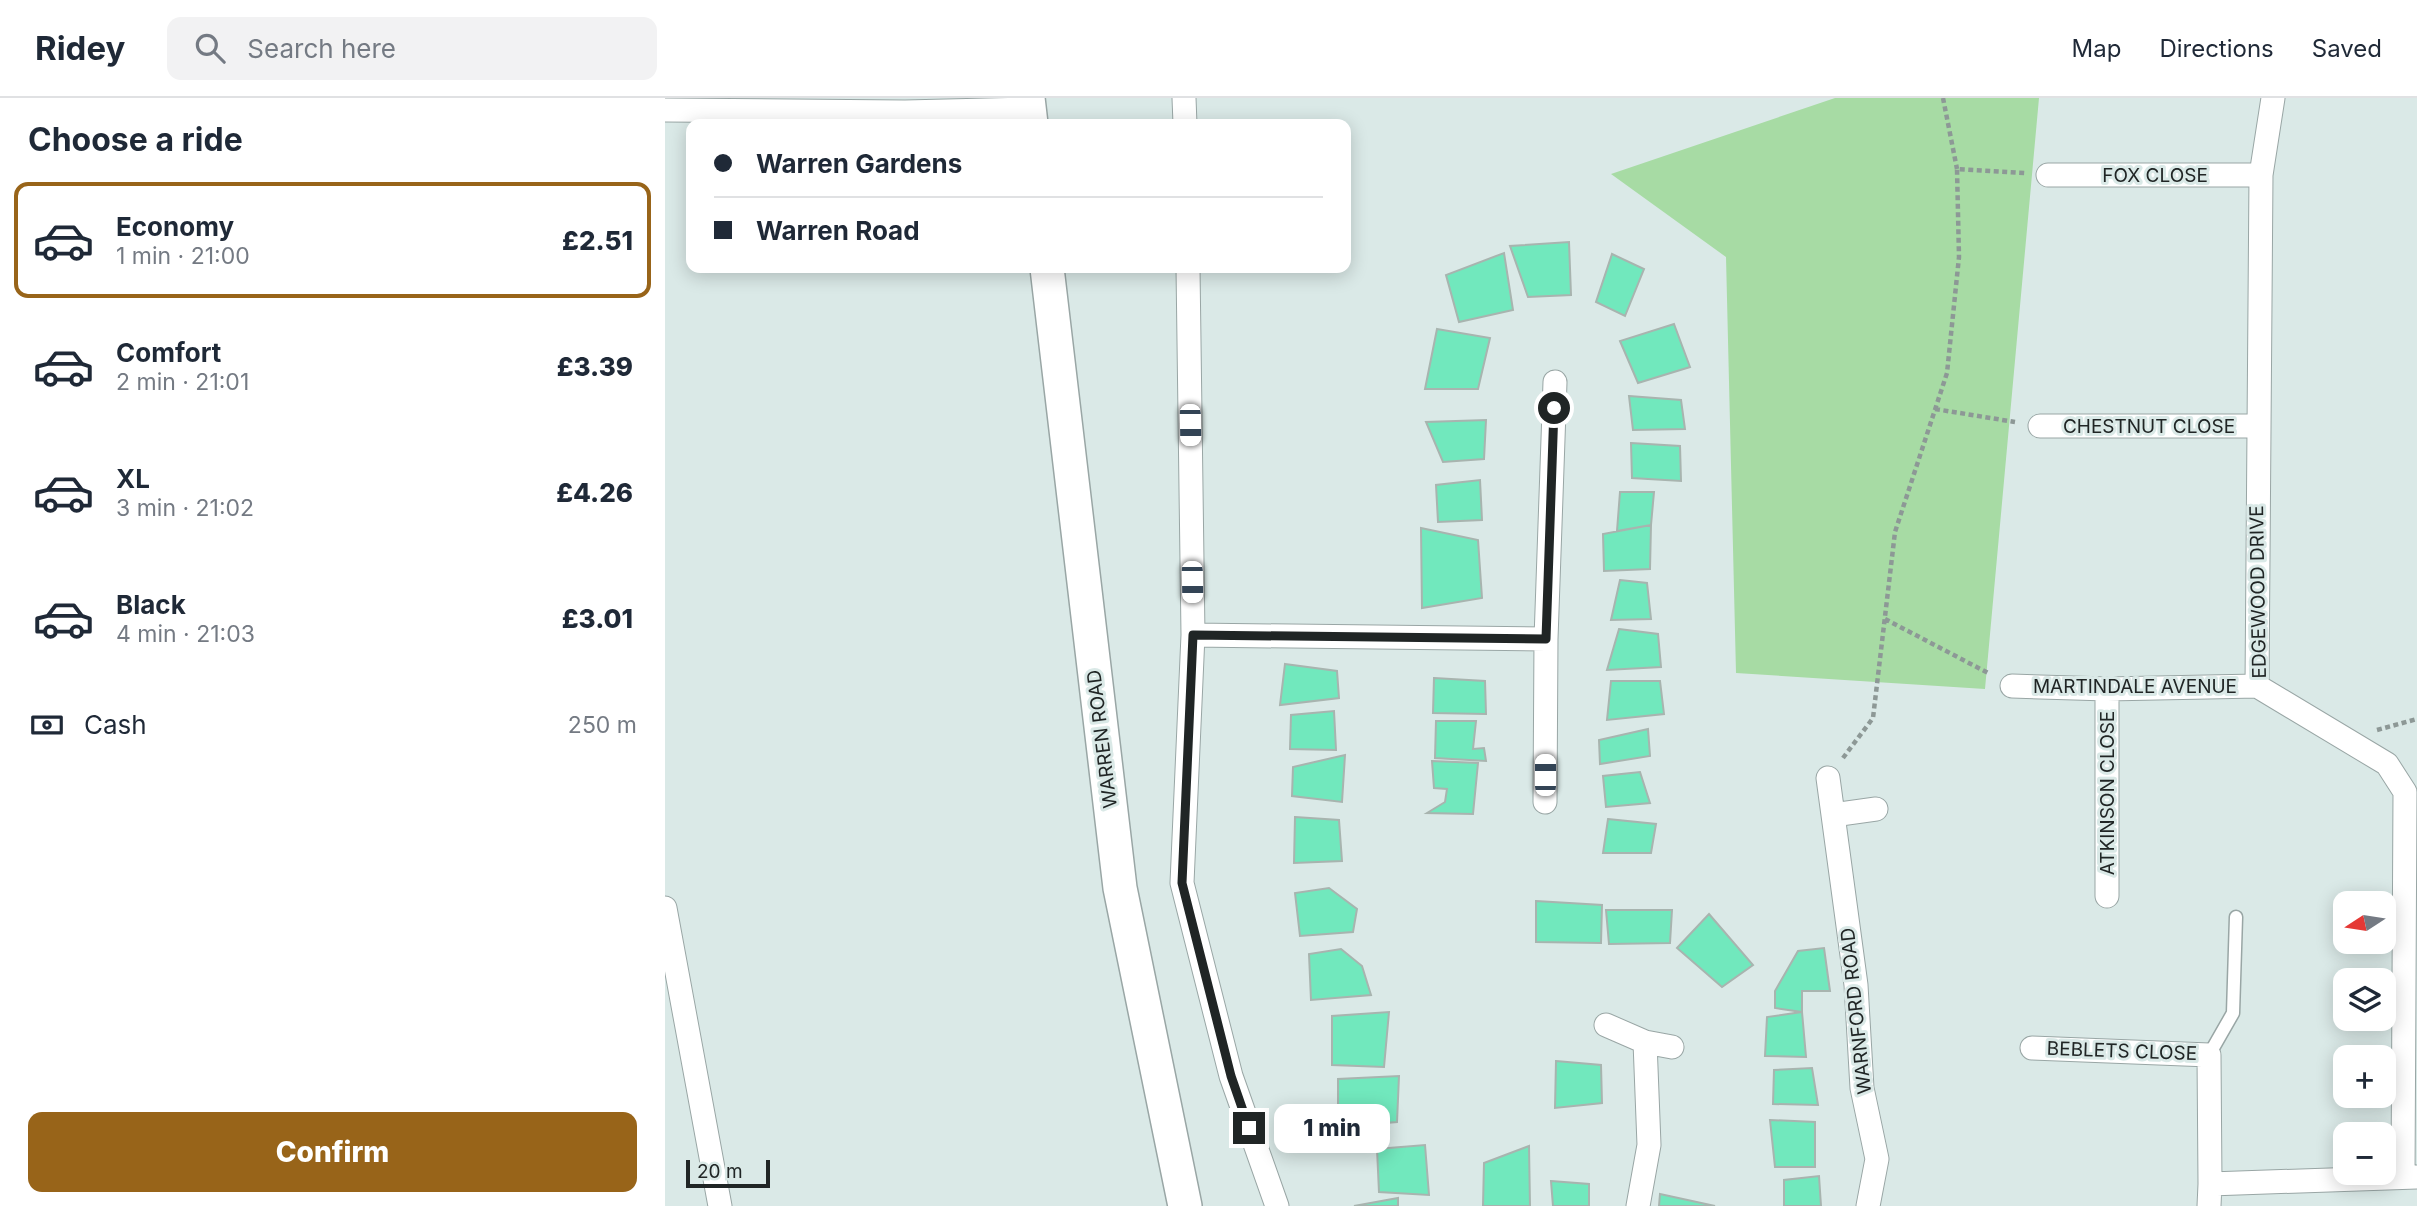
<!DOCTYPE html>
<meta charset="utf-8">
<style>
:root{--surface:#fff;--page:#f2f2f3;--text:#1f2937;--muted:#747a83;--line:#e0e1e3;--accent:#986419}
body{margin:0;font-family:Inter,sans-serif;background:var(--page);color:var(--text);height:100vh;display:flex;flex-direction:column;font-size:26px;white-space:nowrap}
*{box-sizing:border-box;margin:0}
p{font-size:23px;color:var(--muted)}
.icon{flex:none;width:38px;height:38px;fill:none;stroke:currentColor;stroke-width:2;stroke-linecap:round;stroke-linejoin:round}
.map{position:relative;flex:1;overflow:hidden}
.panel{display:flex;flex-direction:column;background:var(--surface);width:665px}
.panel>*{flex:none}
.guide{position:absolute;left:21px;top:21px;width:665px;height:154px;border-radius:14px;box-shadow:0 4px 18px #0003;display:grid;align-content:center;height:154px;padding:0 28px;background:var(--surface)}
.needle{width:46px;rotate:258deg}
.tools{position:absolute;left:1668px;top:793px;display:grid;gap:14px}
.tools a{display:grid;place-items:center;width:63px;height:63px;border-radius:14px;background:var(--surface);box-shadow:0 4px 18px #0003;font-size:35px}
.scale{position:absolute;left:21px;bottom:18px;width:84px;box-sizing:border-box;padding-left:7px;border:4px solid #202525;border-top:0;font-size:19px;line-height:24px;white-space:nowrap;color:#202525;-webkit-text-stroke:5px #dae9e7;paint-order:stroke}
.end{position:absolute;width:32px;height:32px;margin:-16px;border:9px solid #202525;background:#fff;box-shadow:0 0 0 4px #fff}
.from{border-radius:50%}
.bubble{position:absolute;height:49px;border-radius:14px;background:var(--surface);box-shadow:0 4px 18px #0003;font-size:23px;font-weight:800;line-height:49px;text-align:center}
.car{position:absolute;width:21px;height:42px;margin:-21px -10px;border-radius:9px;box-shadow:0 0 5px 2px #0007;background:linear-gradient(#fff 24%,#345 0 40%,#fff 0 76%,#345 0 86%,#fff 0)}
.guide b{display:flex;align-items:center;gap:24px;height:66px;font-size:26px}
.guide b+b{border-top:2px solid var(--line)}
.guide i{width:18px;height:18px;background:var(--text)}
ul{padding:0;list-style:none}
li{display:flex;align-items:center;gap:21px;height:116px;margin:0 14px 10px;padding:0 14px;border:4px solid transparent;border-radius:14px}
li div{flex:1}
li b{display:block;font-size:26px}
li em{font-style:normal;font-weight:800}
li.selected{border-color:var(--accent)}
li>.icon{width:63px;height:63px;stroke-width:1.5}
h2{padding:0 28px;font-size:32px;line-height:84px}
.pay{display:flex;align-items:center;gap:18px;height:77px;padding:0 28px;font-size:26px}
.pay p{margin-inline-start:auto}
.button{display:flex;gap:14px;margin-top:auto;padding:14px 28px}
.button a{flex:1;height:80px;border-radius:14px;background:var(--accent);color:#fff;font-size:28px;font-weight:800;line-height:80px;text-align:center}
header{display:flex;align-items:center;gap:42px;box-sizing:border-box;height:98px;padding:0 35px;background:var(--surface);border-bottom:2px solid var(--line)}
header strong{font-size:33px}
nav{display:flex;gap:38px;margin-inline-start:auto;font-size:24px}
.search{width:490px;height:63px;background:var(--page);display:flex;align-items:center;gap:18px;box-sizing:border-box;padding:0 24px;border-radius:14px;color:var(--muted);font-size:26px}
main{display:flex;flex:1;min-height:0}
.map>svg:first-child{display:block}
</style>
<header>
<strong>Ridey</strong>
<div class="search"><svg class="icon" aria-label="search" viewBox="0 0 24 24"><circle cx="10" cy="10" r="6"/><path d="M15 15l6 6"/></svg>Search here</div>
<nav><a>Map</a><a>Directions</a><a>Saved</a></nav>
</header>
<main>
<section class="panel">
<h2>Choose a ride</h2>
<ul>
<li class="selected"><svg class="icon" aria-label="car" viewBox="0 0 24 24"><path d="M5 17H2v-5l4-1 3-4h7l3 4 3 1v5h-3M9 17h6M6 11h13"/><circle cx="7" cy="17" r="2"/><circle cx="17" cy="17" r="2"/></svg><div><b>Economy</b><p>1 min · 21:00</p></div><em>£2.51</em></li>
<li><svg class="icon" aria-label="car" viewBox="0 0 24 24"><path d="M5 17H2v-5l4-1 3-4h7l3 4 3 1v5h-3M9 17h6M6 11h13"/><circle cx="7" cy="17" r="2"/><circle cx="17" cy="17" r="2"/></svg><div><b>Comfort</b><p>2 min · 21:01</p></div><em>£3.39</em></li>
<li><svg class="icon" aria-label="car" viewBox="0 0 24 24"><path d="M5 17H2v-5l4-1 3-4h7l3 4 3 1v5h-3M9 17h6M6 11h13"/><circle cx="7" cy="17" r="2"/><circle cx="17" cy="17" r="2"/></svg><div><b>XL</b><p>3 min · 21:02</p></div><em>£4.26</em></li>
<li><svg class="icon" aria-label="car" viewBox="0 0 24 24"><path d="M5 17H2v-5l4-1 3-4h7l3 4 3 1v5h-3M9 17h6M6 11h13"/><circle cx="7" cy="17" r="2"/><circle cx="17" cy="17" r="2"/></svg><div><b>Black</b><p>4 min · 21:03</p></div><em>£3.01</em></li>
</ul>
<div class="pay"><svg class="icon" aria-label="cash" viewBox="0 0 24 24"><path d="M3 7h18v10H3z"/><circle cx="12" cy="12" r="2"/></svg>Cash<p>250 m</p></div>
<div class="button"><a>Confirm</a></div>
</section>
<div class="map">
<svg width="1752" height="1108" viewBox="0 0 1752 1108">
<rect width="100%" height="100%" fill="#dae9e7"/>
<!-- green -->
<path fill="#a7dba4" d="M 1170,0 L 1374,0 L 1320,591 L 1071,575 L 1061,159 L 946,76 Z"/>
<!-- building -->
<path fill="#71e8bd" stroke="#a8b4af" stroke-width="2" d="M 904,144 L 906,197 L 863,199 L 845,148 Z
M 839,155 L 848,212 L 794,224 L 781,177 Z
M 947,156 L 979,171 L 960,218 L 931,204 Z
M 1009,226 L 1025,269 L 973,285 L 955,243 Z
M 772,231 L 825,240 L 813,291 L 760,291 Z
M 964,298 L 1016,302 L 1020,331 L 968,332 Z
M 821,322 L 819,361 L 778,364 L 761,324 Z
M 966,345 L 1015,348 L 1016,383 L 967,380 Z
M 815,382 L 817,422 L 773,424 L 771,387 Z
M 955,394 L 989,394 L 986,427 L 952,433 Z
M 986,427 L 985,471 L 939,473 L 938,436 Z
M 756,430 L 813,442 L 817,500 L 757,510 Z
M 955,482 L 982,485 L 986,521 L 946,522 Z
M 954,531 L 993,536 L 996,569 L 942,572 Z
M 620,566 L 672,573 L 674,600 L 615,607 Z
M 769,580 L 820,583 L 821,616 L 768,615 Z
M 946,583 L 995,583 L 999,616 L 942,622 Z
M 669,613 L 671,652 L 625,651 L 626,617 Z
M 771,623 L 811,623 L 808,651 L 819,650 L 821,663 L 770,660 Z
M 983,631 L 985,658 L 935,666 L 934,642 Z
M 680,657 L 677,704 L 627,698 L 628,669 Z
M 767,663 L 813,665 L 808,716 L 762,715 L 780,704 L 782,691 L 769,690 Z
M 975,674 L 985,705 L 941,709 L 938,678 Z
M 630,719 L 674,722 L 677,763 L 629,765 Z
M 943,721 L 991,726 L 986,755 L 938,755 Z
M 664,790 L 692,811 L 688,834 L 635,838 L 630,795 Z
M 871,803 L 937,807 L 936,845 L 871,844 Z
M 941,812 L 1007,812 L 1005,845 L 944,846 Z
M 1044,816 L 1088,867 L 1057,889 L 1012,850 Z
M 1159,850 L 1165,893 L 1137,893 L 1137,914 L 1110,910 L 1110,893 L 1133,853 Z
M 676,851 L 697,868 L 706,897 L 646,902 L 644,856 Z
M 724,914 L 719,969 L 667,967 L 667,918 Z
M 1137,914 L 1141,959 L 1100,958 L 1102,919 Z
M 891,963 L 936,967 L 937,1005 L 890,1010 Z
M 1147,970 L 1153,1007 L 1108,1006 L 1109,972 Z
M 734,978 L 732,1024 L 673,1029 L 673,981 Z
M 1105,1022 L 1150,1024 L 1150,1069 L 1110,1069 Z
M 760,1047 L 764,1097 L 714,1094 L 712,1051 Z
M 864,1048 L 865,1108 L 818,1108 L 819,1065 Z
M 1154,1078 L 1156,1108 L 1119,1108 L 1119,1082 Z
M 886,1083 L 924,1086 L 924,1108 L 888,1108 Z
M 995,1096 L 1050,1108 L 994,1108 Z
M 733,1100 L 733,1108 L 689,1108 Z"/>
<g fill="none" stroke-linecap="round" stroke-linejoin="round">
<!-- lane casing -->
<g stroke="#99a6a5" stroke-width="15">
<path id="lane" d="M 1544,957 L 1568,915 L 1571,819"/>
</g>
<!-- street casing -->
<g stroke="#99a6a5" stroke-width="25">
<path id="street" d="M 519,0 L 520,26
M 1608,0 L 1596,77 L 1592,588 L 1722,666 L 1740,694 L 1738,1079
M 0,12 L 240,14 L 364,11
M 1383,77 L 1596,77
M 523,170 L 528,537 L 517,785 L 566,978 L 612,1108
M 1375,328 L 1592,328
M 528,537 L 881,541 L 880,704
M 881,541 L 890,284
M 1347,588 L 1442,591 L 1592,588
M 1163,680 L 1191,887 L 1197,990 L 1212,1061 L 1203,1108
M 1168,717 L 1211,711
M 1442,798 L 1442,591
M 0,810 L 55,1108
M 941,927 L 980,944 L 1007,949
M 1367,950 L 1544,957 L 1545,1086
M 973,1108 L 984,1047 L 980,944
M 1544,1108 L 1545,1086 L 1752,1079"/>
</g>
<!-- secondary casing -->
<g stroke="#99a6a5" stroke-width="36">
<path id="secondary" d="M 363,0 L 366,26
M 382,170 L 455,790 L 520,1108"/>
</g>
<!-- path -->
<path stroke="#8d9896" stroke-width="4.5" stroke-dasharray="5 3.5" stroke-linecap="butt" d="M 1278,0 L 1292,71
M 1270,311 L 1350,324
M 1220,521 L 1325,576
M 1712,632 L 1752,621
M 1178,660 L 1208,620 L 1230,434 L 1282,275 L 1294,159 L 1292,71 L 1360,75"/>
<!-- lane -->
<use href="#lane" stroke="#fff" stroke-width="12"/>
<!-- street -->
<use href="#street" stroke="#fff" stroke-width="23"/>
<!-- secondary -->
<use href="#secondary" stroke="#fff" stroke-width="33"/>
</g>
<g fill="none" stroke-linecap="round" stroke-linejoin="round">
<!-- route -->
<path stroke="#202525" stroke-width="9" d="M 584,1030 L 566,978 L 517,785 L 528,537 L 881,541 L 889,310"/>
</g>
<g text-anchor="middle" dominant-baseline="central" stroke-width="6" stroke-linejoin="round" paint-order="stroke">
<!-- street labels -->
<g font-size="19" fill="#202525" stroke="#dae9e7">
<text x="1490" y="77">FOX CLOSE</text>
<text x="1484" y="328">CHESTNUT CLOSE</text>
<text transform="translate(1593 494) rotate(-91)">EDGEWOOD DRIVE</text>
<text x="1470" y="588">MARTINDALE AVENUE</text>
<text transform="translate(437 641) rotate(-97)">WARREN ROAD</text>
<text transform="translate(1442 695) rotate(-90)">ATKINSON CLOSE</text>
<text transform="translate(1191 913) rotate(-96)">WARNFORD ROAD</text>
<text transform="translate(1457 953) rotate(2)">BEBLETS CLOSE</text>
</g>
</g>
</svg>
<div class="tools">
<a><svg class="needle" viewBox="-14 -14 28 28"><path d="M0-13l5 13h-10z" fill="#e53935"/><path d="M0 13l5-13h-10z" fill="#747a83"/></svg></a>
<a><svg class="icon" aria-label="layers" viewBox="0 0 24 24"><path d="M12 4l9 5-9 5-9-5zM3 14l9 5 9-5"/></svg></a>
<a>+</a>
<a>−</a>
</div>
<div class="scale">20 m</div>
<i class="end from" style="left:889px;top:310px"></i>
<i class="end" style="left:584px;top:1030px"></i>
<div class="bubble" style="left:609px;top:1006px;width:116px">1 min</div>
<i class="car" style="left:525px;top:327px;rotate:179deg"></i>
<i class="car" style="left:527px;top:484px;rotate:179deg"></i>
<i class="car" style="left:880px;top:677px;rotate:0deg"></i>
<div class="guide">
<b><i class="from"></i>Warren Gardens</b>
<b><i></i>Warren Road</b>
</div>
</div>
</main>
